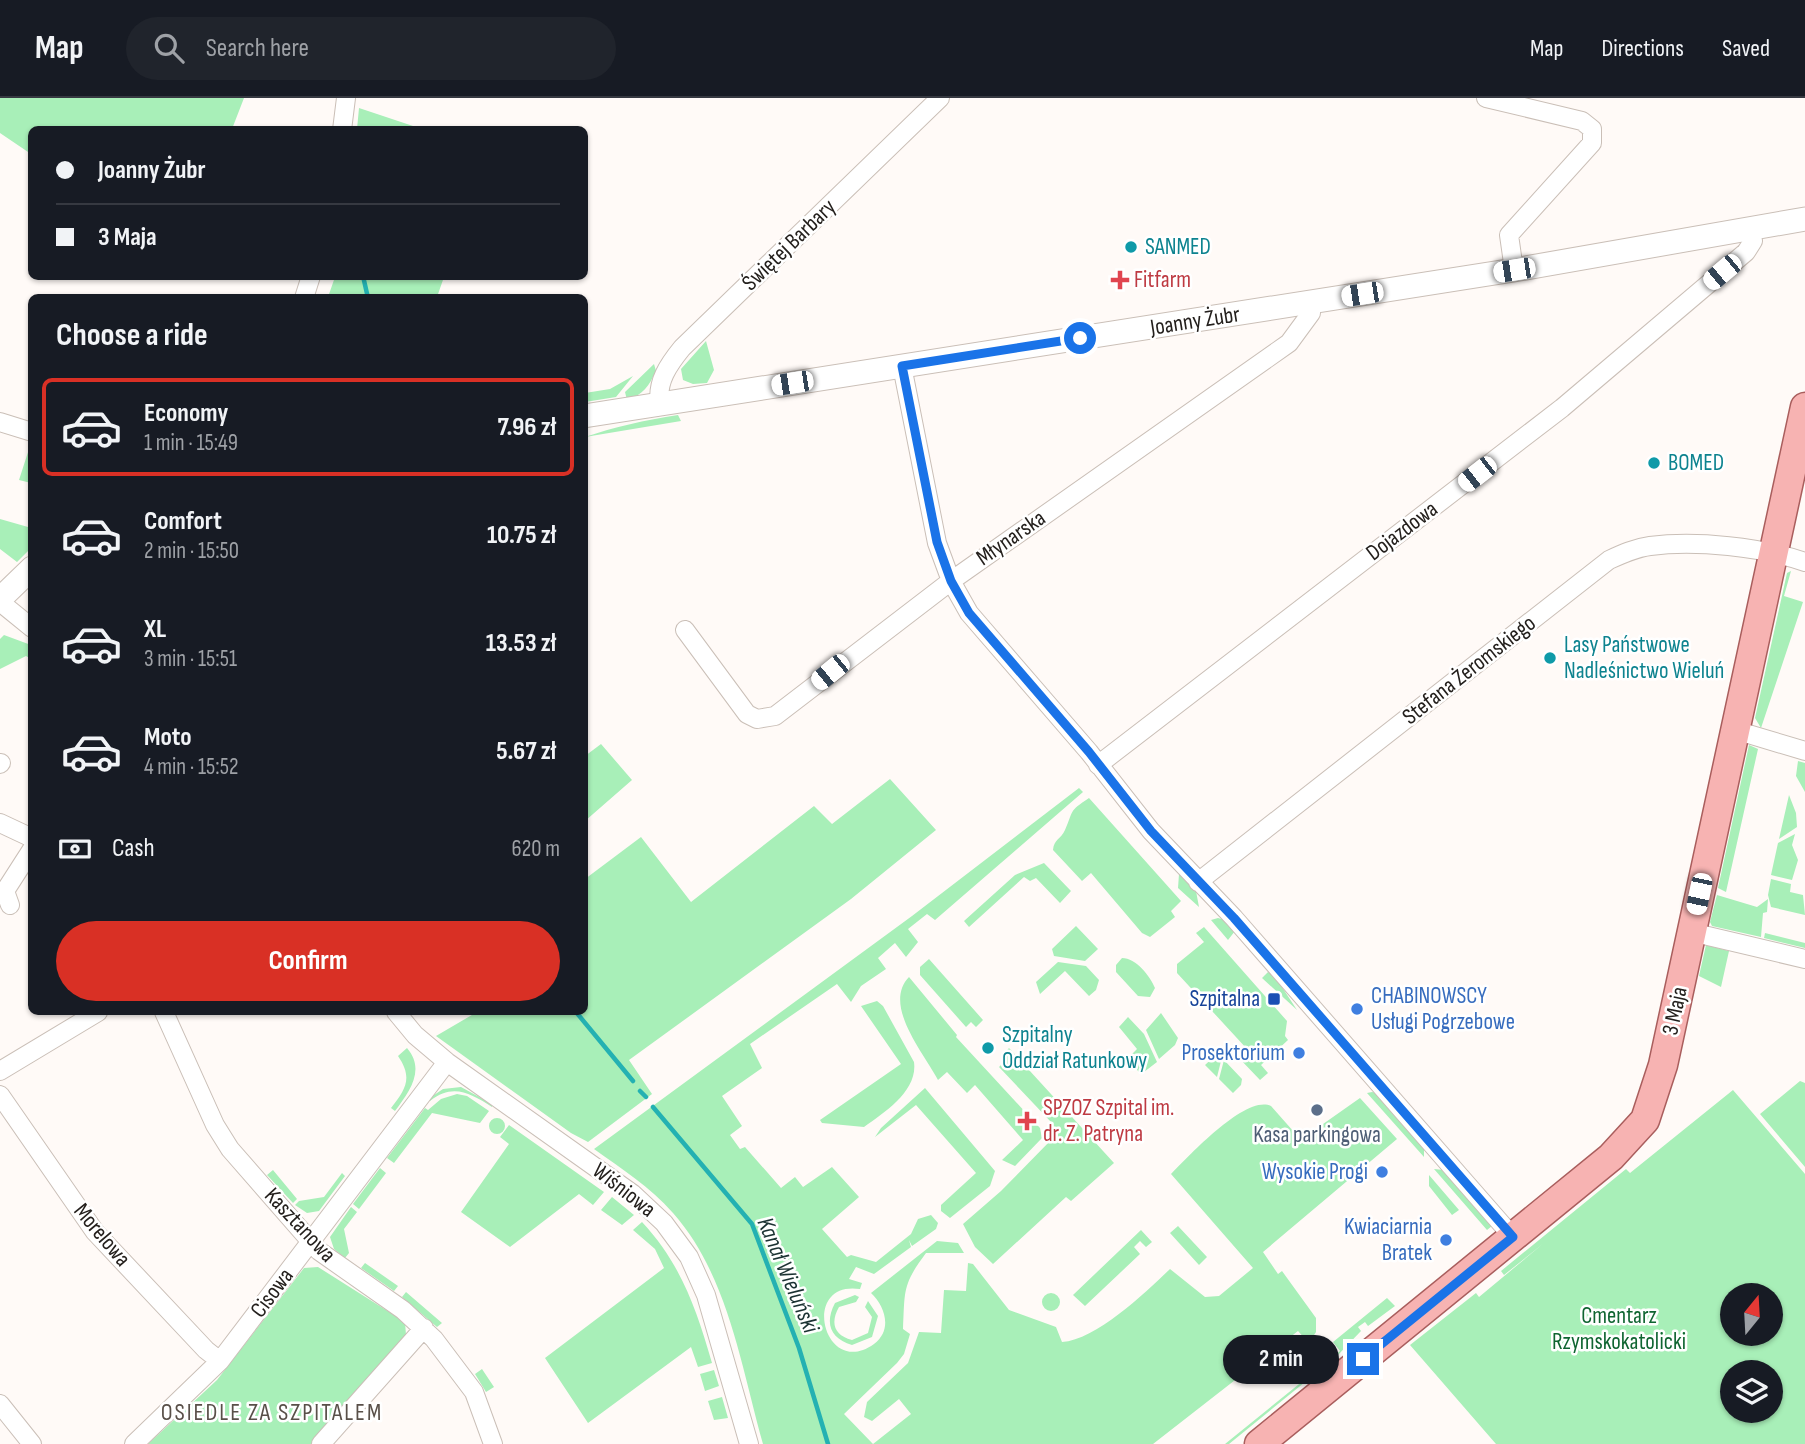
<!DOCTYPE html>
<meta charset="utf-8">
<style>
:root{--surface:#171b24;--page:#20242c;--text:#f1f3f6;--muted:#9ea1a6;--line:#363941;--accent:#d93025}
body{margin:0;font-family:"Sofia Sans Condensed",sans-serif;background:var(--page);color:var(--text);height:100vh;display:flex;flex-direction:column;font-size:26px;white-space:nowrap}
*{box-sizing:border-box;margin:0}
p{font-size:23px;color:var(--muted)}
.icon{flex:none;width:38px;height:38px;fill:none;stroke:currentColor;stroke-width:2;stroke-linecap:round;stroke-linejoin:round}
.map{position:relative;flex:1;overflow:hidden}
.details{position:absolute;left:28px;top:196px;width:560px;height:721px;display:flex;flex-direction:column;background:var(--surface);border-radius:10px;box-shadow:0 2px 5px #0004}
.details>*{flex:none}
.guide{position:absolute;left:28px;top:28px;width:560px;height:154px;border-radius:10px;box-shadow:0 2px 5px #0004;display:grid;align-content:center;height:154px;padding:0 28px;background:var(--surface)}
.needle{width:46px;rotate:18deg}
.buttons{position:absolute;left:1720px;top:1185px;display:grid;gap:14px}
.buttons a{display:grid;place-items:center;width:63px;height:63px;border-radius:50%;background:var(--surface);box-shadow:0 2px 5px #0004;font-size:35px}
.end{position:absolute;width:32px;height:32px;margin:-16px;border:9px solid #1a73e8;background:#fff;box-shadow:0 0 0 4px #fff}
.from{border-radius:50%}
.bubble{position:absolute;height:49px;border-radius:24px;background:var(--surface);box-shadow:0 2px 5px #0004;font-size:23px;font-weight:700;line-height:49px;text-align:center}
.car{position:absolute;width:21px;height:42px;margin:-21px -10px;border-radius:9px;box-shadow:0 0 5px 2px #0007;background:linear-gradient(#fff 24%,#345 0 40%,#fff 0 76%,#345 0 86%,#fff 0)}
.guide b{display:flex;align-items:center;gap:24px;height:66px;font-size:26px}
.guide b+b{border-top:2px solid var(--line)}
.guide i{width:18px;height:18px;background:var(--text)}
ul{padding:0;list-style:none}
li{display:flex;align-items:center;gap:21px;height:98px;margin:0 14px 10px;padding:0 14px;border:4px solid transparent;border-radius:10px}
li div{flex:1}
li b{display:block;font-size:26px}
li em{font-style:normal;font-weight:700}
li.current{border-color:var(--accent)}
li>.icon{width:63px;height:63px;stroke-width:1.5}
h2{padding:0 28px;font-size:32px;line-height:84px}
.pay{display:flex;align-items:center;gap:18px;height:77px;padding:0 28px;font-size:26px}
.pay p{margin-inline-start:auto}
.button{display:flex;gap:14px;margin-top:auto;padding:14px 28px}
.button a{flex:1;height:80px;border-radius:42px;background:var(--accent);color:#fff;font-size:28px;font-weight:700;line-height:80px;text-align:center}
header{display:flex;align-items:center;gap:42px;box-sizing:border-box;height:98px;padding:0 35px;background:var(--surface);border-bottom:2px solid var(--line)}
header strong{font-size:33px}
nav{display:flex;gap:38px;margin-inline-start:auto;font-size:24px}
.search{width:490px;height:63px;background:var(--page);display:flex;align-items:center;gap:18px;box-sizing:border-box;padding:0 24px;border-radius:38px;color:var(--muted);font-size:26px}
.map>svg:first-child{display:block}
</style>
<header>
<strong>Map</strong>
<div class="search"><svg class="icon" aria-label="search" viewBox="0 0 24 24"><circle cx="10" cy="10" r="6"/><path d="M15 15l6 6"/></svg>Search here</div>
<nav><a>Map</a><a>Directions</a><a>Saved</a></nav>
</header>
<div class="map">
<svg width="1805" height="1346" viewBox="0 0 1805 1346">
<rect width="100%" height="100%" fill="#fffaf7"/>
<!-- green -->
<path fill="#a8efb8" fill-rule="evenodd" d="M 0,0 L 244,0 L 232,31 L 32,32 L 31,56 L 0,35 Z
M 359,10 L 422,31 L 357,31 Z
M 335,179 L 335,178 L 444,179 L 437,199 L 328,199 Z
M 706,243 L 714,272 L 707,285 L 693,286 L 683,282 L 681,271 Z
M 654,266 L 656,273 C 649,288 643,297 627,302 L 625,294 Z
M 633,278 L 616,299 L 585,304 L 585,295 L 610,291 Z
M 678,317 L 681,323 L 585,339 C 614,329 645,322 678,317 Z
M 29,351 L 31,352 L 31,385 L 19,382 Z
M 31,418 L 31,450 L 17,464 L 0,451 L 0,421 L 28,429 Z
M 1791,473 L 1784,498 L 1803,504 L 1761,630 L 1755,620 L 1787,475 Z
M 4,537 L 31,547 L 31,561 L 26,558 L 0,571 L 0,541 Z
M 601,646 L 632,682 L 585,723 L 585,658 Z
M 1749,647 L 1758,651 L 1726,794 L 1718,790 Z
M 1798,663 L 1805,665 L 1805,694 L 1796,678 Z
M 890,681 L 936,732 L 851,801 L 629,962 L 652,996 L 588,1044 L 571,1035 L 436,938 L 477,914 L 584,914 L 585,781 L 641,739 L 691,804 L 814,708 L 832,726 Z
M 1079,690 L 1083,694 L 935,822 L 927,816 L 908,831 L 918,844 L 906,859 L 895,845 L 878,860 L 886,871 L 861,888 L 851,904 L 837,886 L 750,946 L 762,970 L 722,998 L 742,1028 L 730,1037 L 740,1051 L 745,1049 L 781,1090 L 795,1079 L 803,1089 L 832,1069 L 859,1099 L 822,1131 L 847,1159 L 851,1157 L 876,1164 L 911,1136 L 918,1121 L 931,1117 L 938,1125 L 936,1131 L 912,1148 L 909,1142 L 911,1149 L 874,1176 L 856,1169 L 849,1181 L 862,1185 L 860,1191 C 799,1182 824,1282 874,1246 C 893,1232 885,1208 871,1195 L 937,1143 L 958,1145 L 964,1155 L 926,1155 C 902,1187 905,1193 903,1231 L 910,1236 L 904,1256 L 897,1265 L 844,1316 L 873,1346 L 911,1316 L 899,1301 L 872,1323 L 864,1319 L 867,1304 L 908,1265 L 919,1234 L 941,1235 L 944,1192 L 966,1193 L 968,1165 L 973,1166 L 1009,1212 L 1056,1229 L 1062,1244 C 1096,1242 1145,1195 1170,1171 L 1205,1199 L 1219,1198 L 1253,1170 L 1171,1076 C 1189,1058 1246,996 1271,1008 L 1294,1034 L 1306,1038 L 1360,1000 L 1397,1041 L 1263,1154 L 1278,1176 L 1282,1173 L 1316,1220 L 1316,1234 L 1309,1245 L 1298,1233 L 1153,1346 L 763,1346 C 741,1268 728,1177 673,1115 C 650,1089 622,1071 594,1051 L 912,818 Z
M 1789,697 L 1796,715 L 1797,729 L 1779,741 Z
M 1089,700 L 1181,803 L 1171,813 L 1175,819 L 1150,839 L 1142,835 L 1091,775 L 1082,783 L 1053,752 C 1054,741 1061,741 1065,732 C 1074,712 1068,714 1089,700 Z
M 1795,736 L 1792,747 L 1798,762 L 1792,782 L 1771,777 L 1778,745 Z
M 1044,765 L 1071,793 L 1060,805 L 1036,780 L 1030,783 L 1024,779 L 969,829 L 964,823 L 1015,777 Z
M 1179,776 L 1196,793 L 1199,809 L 1178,790 Z
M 1771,781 L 1791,786 L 1790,794 L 1803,797 L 1805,817 L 1771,809 L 1768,797 Z
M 1717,797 L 1757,809 L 1768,801 L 1767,814 L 1763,815 L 1761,839 L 1712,828 L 1710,824 Z
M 1218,820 L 1225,822 L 1235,833 L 1228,842 L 1211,822 Z
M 1076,828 L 1098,851 L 1085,863 L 1054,858 L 1052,851 Z
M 1204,829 L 1287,923 L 1285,938 L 1288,942 L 1261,967 L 1268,975 L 1260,982 L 1238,959 L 1247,951 L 1177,875 L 1177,866 L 1204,844 L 1196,835 Z
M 1765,835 L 1805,845 L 1805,850 L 1764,840 Z
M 1706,847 L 1729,853 L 1721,889 L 1699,878 Z
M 1122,860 C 1136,860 1150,878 1155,890 L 1150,899 L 1138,898 L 1116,874 L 1116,867 Z
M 929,861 L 983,922 L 976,929 L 971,924 L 966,929 L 920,877 L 920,869 Z
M 1058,864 L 1086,868 L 1099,882 L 1096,892 L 1089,898 L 1065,873 L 1040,896 L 1036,884 Z
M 1268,874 L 1274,877 L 1297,912 L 1262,880 Z
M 909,879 L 957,937 L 956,939 L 1040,1030 L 1042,1040 L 1015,1068 L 1002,1062 L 1023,1042 L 975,987 L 967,995 L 947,974 L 938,982 C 924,955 882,907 909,879 Z
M 877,903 L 883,908 L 914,964 C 918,993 885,1014 864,1029 L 822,1025 L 820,1022 L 901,966 L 861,908 Z
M 1161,915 L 1178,940 L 1175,947 L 1159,961 L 1146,932 Z
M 1128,919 L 1144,936 L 1157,964 L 1144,974 L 1139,974 L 1127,961 L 1137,951 L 1119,929 Z
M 407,950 C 426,972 409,994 395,1013 L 391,1010 C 406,991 413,980 398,958 Z
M 1009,950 L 1114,1065 L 1071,1103 L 1066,1099 L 993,1166 L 975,1149 L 963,1126 L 1001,1093 L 1052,1041 L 1051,1024 L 999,969 L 1005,963 L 1002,958 Z
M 1218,955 L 1222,959 L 1217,979 L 1205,967 Z
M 1224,962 L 1242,981 L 1241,987 L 1233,995 L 1219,981 Z
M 1800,983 L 1805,985 L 1805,1069 L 1760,1016 Z
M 461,989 L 492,1006 L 492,1009 C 470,995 453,985 430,1003 L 428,1001 L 443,991 Z
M 925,990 L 995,1073 L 990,1088 L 950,1120 L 941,1113 L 941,1107 L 976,1075 L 916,1007 L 875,1039 L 881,1030 Z
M 1733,992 L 1805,1076 L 1805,1346 L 1496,1346 L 1410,1247 L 1476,1195 L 1479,1199 L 1544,1145 L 1504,1177 L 1501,1173 L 1626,1071 L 1630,1075 ZM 1771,1197 L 1771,1236 L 1732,1236 L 1732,1197 ZM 1771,1274 L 1771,1312 L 1732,1312 L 1732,1274 Z
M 1372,994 L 1377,995 L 1424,1050 L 1424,1059 L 1367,995 Z
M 457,996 L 467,998 L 489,1013 L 480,1025 L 432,1015 L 394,1065 L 387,1060 L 425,1010 L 428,1012 L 441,1001 Z
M489 1028a8 8 0 1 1 16 0a8 8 0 1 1-16 0Z
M 509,1027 L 604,1094 L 593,1107 L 579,1096 L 510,1149 L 461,1114 L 509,1046 L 500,1039 Z
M 380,1070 L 386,1075 L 359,1111 L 353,1106 Z
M 1434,1071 L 1444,1072 L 1492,1128 L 1487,1132 Z
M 273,1072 L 297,1101 L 293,1105 L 267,1077 Z
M 342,1075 L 345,1078 L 319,1113 L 307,1115 L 295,1107 L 299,1103 L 324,1099 Z
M 1429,1077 L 1459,1112 L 1452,1117 L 1429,1088 Z
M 612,1099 L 634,1117 L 622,1127 L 601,1112 Z
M 351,1109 L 357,1114 L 344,1131 L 349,1155 L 345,1160 L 334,1151 L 330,1139 Z
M 642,1124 C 681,1166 696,1210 712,1265 L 698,1269 L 691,1249 L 588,1325 L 545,1260 L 664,1170 L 655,1151 L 633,1132 Z
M 1178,1128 L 1207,1159 L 1199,1167 L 1170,1135 Z
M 1141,1132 L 1152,1144 L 1146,1149 L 1140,1143 L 1134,1149 L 1140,1156 L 1085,1208 L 1073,1197 Z
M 365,1165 L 398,1188 L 394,1193 L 361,1170 Z
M 318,1169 L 405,1224 L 406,1237 L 311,1346 L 148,1346 L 217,1282 L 304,1170 Z
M 406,1194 L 442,1225 L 437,1229 L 402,1199 Z
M1042 1204a9 9 0 1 1 18 0a9 9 0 1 1-18 0Z
M 855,1197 L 859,1199 L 856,1204 L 839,1209 C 830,1225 834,1237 852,1242 L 868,1235 L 872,1219 L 865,1209 L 868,1203 L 878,1218 L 872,1239 L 852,1247 C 831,1241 824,1226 835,1205 Z
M 1387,1200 L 1395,1208 L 1368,1228 L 1365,1224 L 1358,1229 L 1361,1233 L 1337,1258 L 1229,1346 L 1225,1346 L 1340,1253 L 1333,1244 Z
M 482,1271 L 494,1289 L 486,1294 L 475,1276 Z
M 714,1272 L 719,1288 L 705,1293 L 700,1276 Z
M 722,1299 L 728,1320 L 714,1322 L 708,1303 Z"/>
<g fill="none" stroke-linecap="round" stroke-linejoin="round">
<!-- stream -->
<path stroke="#24b1b2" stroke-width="4.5" d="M 363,178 L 368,200
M 576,914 L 633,983
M 640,993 L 646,999
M 653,1009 L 752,1126 L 799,1250 L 828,1346"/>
<!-- minor casing -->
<g stroke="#cabfb7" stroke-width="20">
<path id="minor" d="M 1486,0 L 1582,23 L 1592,31 L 1592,45 L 1509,137 L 1514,172
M 342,32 L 346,0
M 304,200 L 311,178
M 902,268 L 937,445 L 951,483 L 969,515 L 1089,654 L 1151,733 L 1234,820 L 1513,1139
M 660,306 C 656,284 669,266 682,250 L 940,0
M 0,324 L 32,334
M 0,504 L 32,530
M 685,532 L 747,616 L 757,621 L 775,618 L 951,483 L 1289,245 L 1311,215 L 1311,204
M 1735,632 L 1805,653
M 0,666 L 1,665
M 1098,667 L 1562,310 L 1746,154 L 1753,143 L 1750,132
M 0,725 L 32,740
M 1198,784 L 1609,462 C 1622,456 1635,450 1650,448 C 1696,442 1762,449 1805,464
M 10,807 L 5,793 L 32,751
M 1691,834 L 1805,861
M 164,914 L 215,1027 L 230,1051 L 319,1153 L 403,1212 L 434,1241 L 474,1294 L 493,1346
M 396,914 L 415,937 L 447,964 L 633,1096 L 664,1125 L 689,1159 L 706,1197 L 749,1346
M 0,973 L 98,914
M 0,997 L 95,1134 L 206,1252 L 220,1263
M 0,1306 L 32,1346
M 134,1346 L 220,1263 L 447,964
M 321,1346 L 424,1230"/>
</g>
<!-- tertiary casing -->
<g stroke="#cabfb7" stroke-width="25">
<path id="tertiary" d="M 584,318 L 1514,172 L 1805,121
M 0,501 L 32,470"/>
</g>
<!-- primary casing -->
<g stroke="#a95e5d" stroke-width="31">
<path id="primary" d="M 1259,1346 L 1611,1059 L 1645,1022 L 1663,967 L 1805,309"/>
</g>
<!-- minor -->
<use href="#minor" stroke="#fff" stroke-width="18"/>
<!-- tertiary -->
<use href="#tertiary" stroke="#fff" stroke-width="23"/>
<!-- primary -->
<use href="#primary" stroke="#f7b3b2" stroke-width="28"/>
</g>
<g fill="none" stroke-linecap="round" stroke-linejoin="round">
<!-- route -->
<path stroke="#1a73e8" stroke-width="9" d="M 1080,240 L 902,268 L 937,444 L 951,483 L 969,515 L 1089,654 L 1151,733 L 1234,820 L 1513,1139 L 1363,1261"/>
</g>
<!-- markers -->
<g fill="#0f9aa8" stroke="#fff" stroke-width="2.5">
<circle cx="1131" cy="149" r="7"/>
<circle cx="1654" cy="365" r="7"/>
<circle cx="1550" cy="560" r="7"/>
<circle cx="988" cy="950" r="7"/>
</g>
<g fill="#e0444e" stroke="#fff" stroke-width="2.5">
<path d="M1116.5 171.5h7v7h7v7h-7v7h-7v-7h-7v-7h7z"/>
<path d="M1023.5 1012.5h7v7h7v7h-7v7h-7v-7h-7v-7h7z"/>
</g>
<rect fill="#1a4fb4" stroke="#fff" stroke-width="2.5" x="1267" y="894" width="14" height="14" rx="3.5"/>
<g fill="#3f7fe0" stroke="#fff" stroke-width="2.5">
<circle cx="1357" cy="911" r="7"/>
<circle cx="1299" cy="955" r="7"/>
<circle cx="1382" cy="1074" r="7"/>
<circle cx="1446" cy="1142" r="7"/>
</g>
<circle fill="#5c6f8a" stroke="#fff" stroke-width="2.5" cx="1317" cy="1012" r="7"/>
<g text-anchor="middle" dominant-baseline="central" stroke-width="5" stroke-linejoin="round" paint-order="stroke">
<!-- street labels -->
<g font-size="23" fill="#24201d" stroke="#fff">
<text transform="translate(789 147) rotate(-44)">Świętej Barbary</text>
<text transform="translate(1195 223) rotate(-9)">Joanny Żubr</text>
<text transform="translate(1402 433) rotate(-37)">Dojazdowa</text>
<text transform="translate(1011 440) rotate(-35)">Młynarska</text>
<text transform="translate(1469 572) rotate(-38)">Stefana Żeromskiego</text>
<text transform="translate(1675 913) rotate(-78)">3 Maja</text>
<text transform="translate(624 1092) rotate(38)">Wiśniowa</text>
<text transform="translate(300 1127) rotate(47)">Kasztanowa</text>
<text transform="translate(102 1137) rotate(50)">Morelowa</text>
<text transform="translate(272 1195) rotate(-53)">Cisowa</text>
</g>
<!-- culture labels -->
<g font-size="23" fill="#0d838f" stroke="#fff" text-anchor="start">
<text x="1145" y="149">SANMED</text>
<text x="1668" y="365">BOMED</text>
<text x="1564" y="547">Lasy Państwowe<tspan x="1564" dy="26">Nadleśnictwo Wieluń</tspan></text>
<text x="1002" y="937">Szpitalny<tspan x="1002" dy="26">Oddział Ratunkowy</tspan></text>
</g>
<!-- health labels -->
<g font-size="23" fill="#be3a42" stroke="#fff" text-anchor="start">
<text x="1134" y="182">Fitfarm</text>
<text x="1043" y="1010">SPZOZ Szpital im.<tspan x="1043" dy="26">dr. Z. Patryna</tspan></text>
</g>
<!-- shop labels -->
<g font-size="23" fill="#366cbe" stroke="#fff" text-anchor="end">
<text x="1371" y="898" text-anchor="start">CHABINOWSCY<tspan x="1371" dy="26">Usługi Pogrzebowe</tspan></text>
<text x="1285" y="955">Prosektorium</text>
<text x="1368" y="1074">Wysokie Progi</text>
<text x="1432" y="1129">Kwiaciarnia<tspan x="1432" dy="26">Bratek</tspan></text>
</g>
<!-- transit labels -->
<g font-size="23" fill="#164399" stroke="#fff" text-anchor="end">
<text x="1260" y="901">Szpitalna</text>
</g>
<!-- service labels -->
<g font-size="23" fill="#4e5e75" stroke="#fff">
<text x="1317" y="1037">Kasa parkingowa</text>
</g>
<!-- park labels -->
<g font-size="23" fill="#0f6531" stroke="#fff">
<text x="1619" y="1218">Cmentarz<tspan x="1619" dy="26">Rzymskokatolicki</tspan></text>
</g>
<!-- water labels -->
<g font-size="24" font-style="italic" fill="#1b3232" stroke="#fff">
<text transform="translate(788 1177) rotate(67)">Kanał Wieluński</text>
</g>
<!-- neighbourhood labels -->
<g font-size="24" letter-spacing="2" fill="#595049" stroke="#fff">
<text x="272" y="1314">OSIEDLE ZA SZPITALEM</text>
</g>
</g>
</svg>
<div class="buttons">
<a><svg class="needle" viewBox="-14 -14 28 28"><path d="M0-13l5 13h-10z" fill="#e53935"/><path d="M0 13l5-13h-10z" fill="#9ea1a6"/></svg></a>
<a><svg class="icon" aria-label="layers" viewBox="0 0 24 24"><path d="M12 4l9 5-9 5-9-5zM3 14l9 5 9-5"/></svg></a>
</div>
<i class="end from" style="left:1080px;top:240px"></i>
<i class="end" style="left:1363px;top:1261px"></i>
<div class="bubble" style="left:1223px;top:1237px;width:116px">2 min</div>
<i class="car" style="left:1514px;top:172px;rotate:261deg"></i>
<i class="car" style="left:1722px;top:174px;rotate:230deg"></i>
<i class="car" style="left:1362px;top:196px;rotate:261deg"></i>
<i class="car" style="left:792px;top:285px;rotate:261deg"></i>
<i class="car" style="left:1477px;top:376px;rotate:232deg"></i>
<i class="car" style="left:830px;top:574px;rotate:231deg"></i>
<i class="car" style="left:1699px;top:796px;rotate:192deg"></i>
<div class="guide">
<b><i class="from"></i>Joanny Żubr</b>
<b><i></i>3 Maja</b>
</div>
<section class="details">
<h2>Choose a ride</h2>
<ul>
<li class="current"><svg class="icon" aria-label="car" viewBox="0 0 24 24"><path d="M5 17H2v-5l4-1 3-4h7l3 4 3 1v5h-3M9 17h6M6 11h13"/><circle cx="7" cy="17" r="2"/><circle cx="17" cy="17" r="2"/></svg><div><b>Economy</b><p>1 min · 15:49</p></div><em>7.96 zł</em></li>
<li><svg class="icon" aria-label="car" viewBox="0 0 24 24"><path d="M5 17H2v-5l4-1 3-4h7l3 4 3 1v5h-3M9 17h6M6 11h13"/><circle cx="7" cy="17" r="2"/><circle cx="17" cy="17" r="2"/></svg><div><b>Comfort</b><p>2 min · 15:50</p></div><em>10.75 zł</em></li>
<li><svg class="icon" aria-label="car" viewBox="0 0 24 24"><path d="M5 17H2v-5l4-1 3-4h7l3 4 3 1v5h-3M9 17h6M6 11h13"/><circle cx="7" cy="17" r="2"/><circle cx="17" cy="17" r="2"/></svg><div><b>XL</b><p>3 min · 15:51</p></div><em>13.53 zł</em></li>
<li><svg class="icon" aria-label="car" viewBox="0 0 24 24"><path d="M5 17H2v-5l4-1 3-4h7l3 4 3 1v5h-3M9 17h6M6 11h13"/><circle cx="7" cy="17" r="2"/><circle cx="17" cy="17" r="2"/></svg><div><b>Moto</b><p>4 min · 15:52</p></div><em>5.67 zł</em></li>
</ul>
<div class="pay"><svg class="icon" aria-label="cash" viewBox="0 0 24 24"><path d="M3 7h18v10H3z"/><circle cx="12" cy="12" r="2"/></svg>Cash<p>620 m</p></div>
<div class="button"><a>Confirm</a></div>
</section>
</div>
